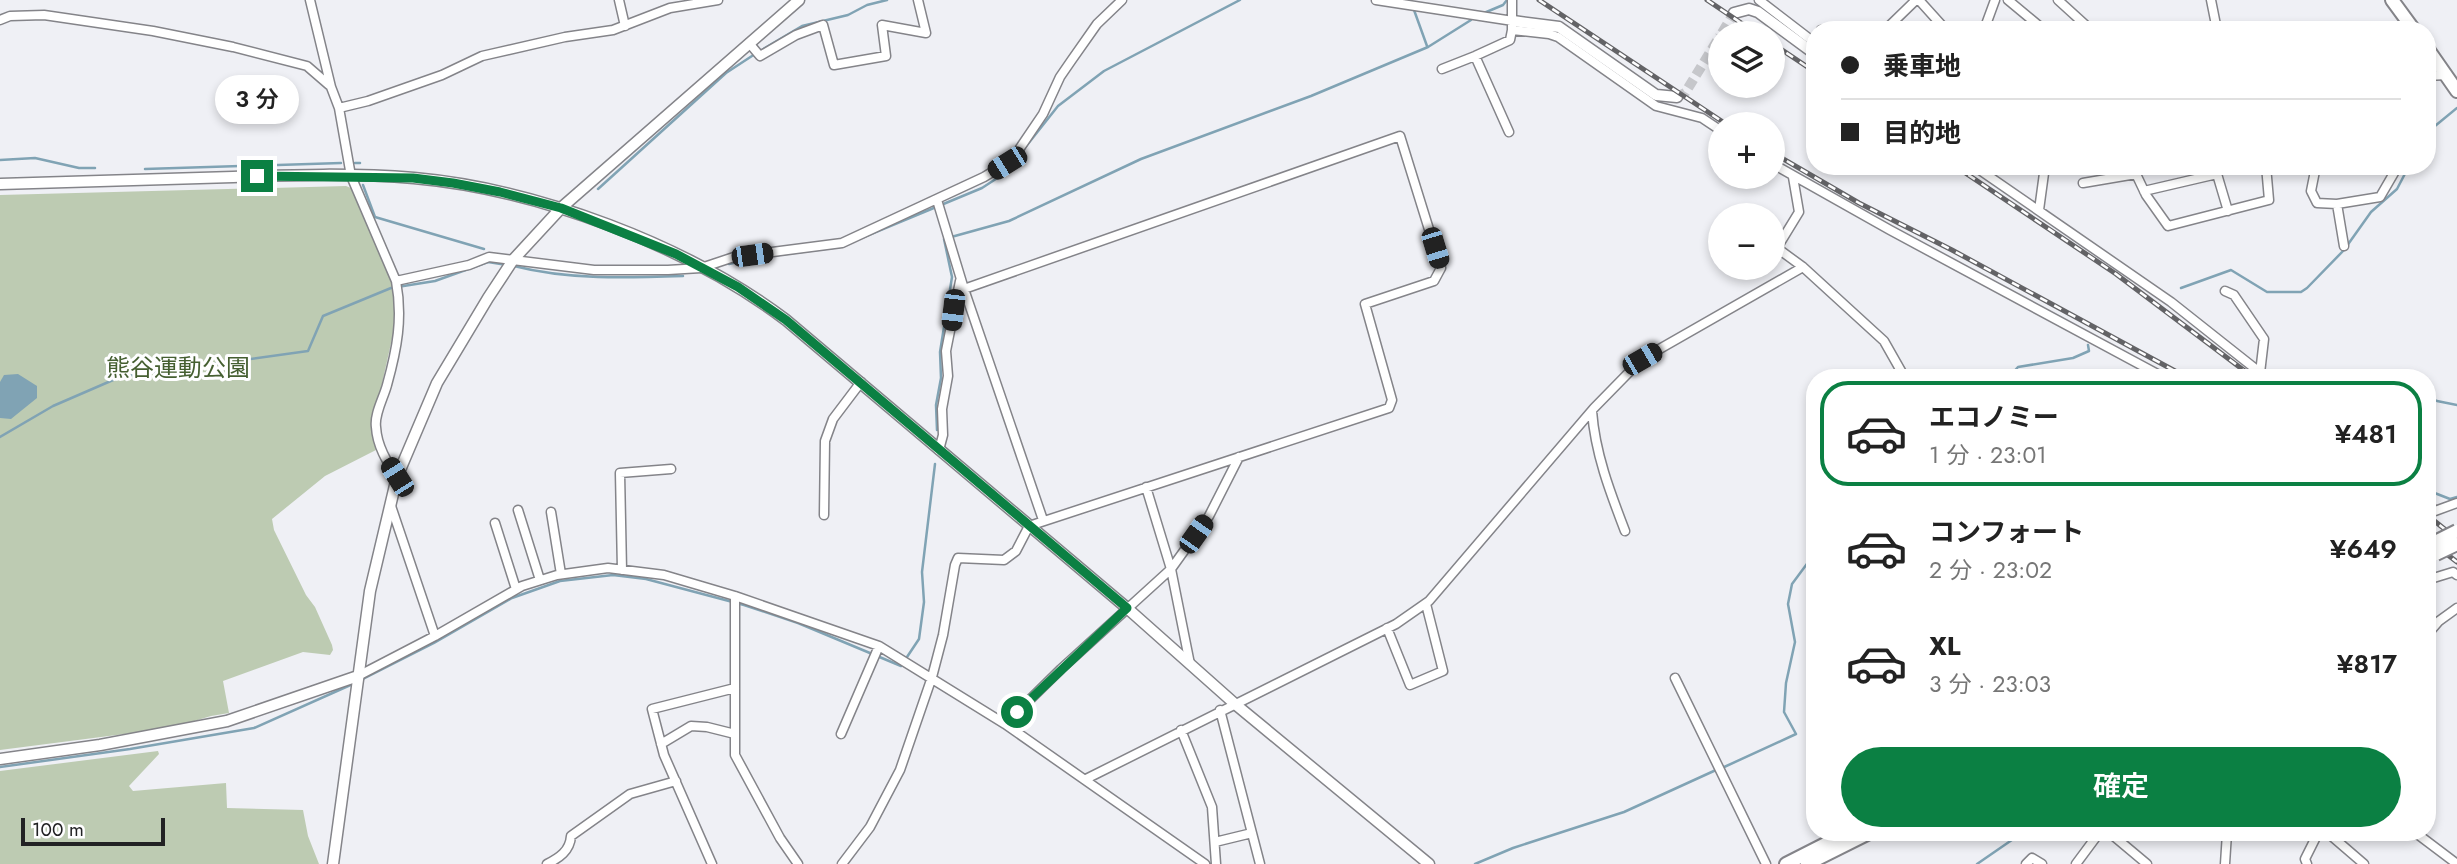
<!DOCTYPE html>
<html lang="ja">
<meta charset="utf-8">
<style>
:root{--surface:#fff;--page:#f6f6f6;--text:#222;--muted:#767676;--line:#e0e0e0;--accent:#0b8043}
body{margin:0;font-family:Jost,"Noto Sans JP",sans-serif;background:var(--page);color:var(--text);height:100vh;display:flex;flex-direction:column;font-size:26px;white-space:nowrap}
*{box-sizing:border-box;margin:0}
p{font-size:23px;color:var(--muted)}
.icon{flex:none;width:38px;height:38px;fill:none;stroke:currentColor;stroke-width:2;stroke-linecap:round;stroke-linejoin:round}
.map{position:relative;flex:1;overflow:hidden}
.details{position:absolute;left:1806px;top:369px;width:630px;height:472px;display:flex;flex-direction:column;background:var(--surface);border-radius:28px;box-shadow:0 4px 10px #0003}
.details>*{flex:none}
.banner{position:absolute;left:1806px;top:21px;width:630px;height:154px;border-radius:28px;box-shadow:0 4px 10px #0003;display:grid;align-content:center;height:154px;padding:0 35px;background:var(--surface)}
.buttons{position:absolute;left:1708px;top:21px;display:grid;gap:14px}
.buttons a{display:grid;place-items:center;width:77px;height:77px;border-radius:50%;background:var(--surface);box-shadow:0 4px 10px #0003;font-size:35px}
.scale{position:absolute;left:21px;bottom:18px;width:144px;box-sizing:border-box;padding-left:7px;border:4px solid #222224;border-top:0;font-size:19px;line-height:24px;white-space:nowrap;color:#222224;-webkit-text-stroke:5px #fefeff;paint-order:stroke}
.end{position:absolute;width:32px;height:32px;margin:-16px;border:9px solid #0b8043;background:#fff;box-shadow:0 0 0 4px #fff}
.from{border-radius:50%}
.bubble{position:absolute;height:49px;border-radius:24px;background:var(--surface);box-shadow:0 4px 10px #0003;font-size:23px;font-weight:600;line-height:49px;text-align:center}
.car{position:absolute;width:21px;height:42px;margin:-21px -10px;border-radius:9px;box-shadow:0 0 5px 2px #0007;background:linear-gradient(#222 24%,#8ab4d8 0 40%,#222 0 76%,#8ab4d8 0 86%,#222 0)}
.banner b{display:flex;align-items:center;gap:24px;height:66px;font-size:26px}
.banner b+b{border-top:2px solid var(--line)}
.banner i{width:18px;height:18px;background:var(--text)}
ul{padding:12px 0 0;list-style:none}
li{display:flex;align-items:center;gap:21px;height:105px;margin:0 14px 10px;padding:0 21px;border:4px solid transparent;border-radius:28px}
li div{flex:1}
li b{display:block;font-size:26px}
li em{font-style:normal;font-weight:600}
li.current{border-color:var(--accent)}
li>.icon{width:63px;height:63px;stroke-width:1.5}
.button{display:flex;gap:14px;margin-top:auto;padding:14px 35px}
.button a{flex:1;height:80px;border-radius:42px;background:var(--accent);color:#fff;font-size:28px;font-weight:600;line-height:80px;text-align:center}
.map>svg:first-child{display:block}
</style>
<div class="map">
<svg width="2457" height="864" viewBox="0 0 2457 864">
<rect width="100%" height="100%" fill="#eff0f5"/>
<!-- green -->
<path fill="#bdcbb2" d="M 346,186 L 351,188 L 394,285 L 397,316 L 372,429 L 376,450 L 325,476 L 272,519 L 274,530 L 306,595 L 315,607 L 332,645 L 333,650 L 330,655 L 303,652 L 223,681 L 229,713 L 211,716 L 171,728 L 0,750 L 0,195 Z
M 158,751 L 159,754 L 129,786 L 133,791 L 226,783 L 227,808 L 303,810 L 308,836 L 319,864 L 0,864 L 0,771 Z"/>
<!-- water -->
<path fill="#80a3b4" d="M 18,374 L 37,386 L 37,398 L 11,419 L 0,418 L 0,382 L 4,375 Z"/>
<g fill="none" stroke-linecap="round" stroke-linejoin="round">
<!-- stream -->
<path stroke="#80a3b4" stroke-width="2.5" d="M 1414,10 L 1427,46
M 1484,13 L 1503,5 L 1507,0
M 760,51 L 802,26 L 848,15 L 867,5 L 887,0
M 2427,137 L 2435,126 L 2457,108
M 0,160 L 35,158 L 79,168 L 95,168
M 355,163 L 360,163
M 145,169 L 341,163
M 363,185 L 375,217 L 484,249
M 598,189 L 726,73 L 755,54
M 859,239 L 982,188 L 1005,173 L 1058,106 L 1104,71 L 1240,0
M 763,257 L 840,247
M 729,264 L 750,259
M 514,266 C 568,280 627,278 683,276
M 2181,288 L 2231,270 L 2267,292 L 2301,292 L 2307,288 L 2344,250 L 2371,212 L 2397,189 L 2409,166
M 2008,378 L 2018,367 L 2073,358 L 2089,351 L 2088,345
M 2364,378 L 2379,374 L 2389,378
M 2427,396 L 2437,401 L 2457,405
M 937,430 L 936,405 L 941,378 L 940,352 L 952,277 L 944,239 L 1009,221 L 1141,159 L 1311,96 L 1428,47 L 1471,20
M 0,437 L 53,406 L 120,377 L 308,351 L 323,316 L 391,288 L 435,281 L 488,262 L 507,265
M 2427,490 L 2450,499 L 2457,497
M 361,680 L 434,643 L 512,598 L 560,581 L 613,575 L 646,579 L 744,605 L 798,623 L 901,666 L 919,639 L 924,602 L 922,572 L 935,464
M 0,767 L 130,749 L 254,728 L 355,683
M 1722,768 L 1796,734 L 1784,712 L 1786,683 L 1795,642 L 1788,604 L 1792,584 L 1815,553
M 1475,864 L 1513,848 L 1624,812 L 1716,770
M 1977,864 L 2022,833"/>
<!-- tertiary-tunnel -->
<path stroke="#c6c7cb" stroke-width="10" stroke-dasharray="10 5" stroke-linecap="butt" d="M 1722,33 L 1734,13
M 1677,97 L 1685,93 L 1720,36"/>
<!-- minor casing -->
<g stroke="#848489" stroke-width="11">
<path id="minor" d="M 310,0 L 331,87 L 339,108 L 351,176 L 396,281 C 403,318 397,349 387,385 C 384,397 374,414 376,427 C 377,446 387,462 397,477
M 619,0 L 625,26
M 1376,0 L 1513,21
M 1512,0 L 1512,30 L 1549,34 L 1558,37 L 1656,106 L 1702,118 L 1720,130
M 1759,0 L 1815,43
M 1919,0 L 1946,30
M 2008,0 L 2044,30
M 2058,0 L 2091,30
M 2211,0 L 2217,30
M 0,20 L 10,16 L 44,15 L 153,31 L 233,47 L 307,66 L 329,85
M 1821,30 L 1847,30
M 1885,30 L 1916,0
M 1984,30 L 1995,0
M 749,43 L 760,56 L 796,35 L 823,25 L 834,65 L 886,56 L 882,25 L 926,33 L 918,0
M 1475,56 L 1509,132
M 1442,69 L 1475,56 L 1510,40 L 1512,30
M 2427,76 L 2446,75
M 339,108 L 368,101 L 442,75 L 482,56 L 565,37 L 613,30 L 670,8 L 718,0
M 2427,124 L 2430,122
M 1773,164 L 1890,230 L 2165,378
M 1974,166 L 2171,302 L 2267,378
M 2316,166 L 2311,191 L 2317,203 L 2337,204
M 1793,177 L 1799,212 L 1777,248 L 1803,267 L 1884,341 L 1905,378
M 2083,183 L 2136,174 L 2146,195 L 2168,226 L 2269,200 L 2266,166
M 2144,191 L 2217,174 L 2228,211
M 937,200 L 964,289 L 1043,520
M 2039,210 L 2045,166
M 2344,246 L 2337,204 L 2380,197 L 2398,166
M 396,281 L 469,265 L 489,257 L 594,270 L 668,270 L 701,268 L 734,257 L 842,243 L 984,177 L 1007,163 L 1020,148 L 1043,114 L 1060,77 L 1071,61 L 1097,24 L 1122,0
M 2225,291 L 2234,295 L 2264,339 L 2260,373
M 1592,411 C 1595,453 1610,492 1625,531
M 939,450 L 943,435 L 942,409 L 948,376 L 946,351 L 960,281
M 1146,487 L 1171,569 L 1190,664
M 2427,504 L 2435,511 L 2457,503
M 391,506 L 435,636
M 518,510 L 540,580
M 551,512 L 561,574
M 824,515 L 825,441 L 833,419 L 861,382
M 495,523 L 516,589
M 622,570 L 620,473 L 671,469
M 2427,580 L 2453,572 L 2457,575
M 735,596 L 735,755 L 780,838 L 798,864
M 1387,628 L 1410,685 L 1443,671 L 1426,604
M 2427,635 L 2439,621 L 2457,608
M 358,676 L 435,636 L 522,586 L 557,575 L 608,568 L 664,575 L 735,596 L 879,646 L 1005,724 L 1205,864
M 1675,678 L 1766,864
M 1220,710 L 1260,864
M 1005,724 L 1061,669 L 1171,569 L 1209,516 L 1239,457
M 1181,730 L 1212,807 L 1216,864
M 841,734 L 879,646
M 661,744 L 691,726 L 707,727 L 735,734
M 1086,779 L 1396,624 L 1429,601 L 1594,408 L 1642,359 L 1803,267
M 2110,833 L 2147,864
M 2328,833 L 2364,864
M 2416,833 L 2457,864
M 1215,842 L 1252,833
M 547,864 C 559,858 570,851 571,836 L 630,794 L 676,781
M 712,864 L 664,755 L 652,709 L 735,688
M 842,864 L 870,827 L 900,770 L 932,677 L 943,635 L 955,565 L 958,558 L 1004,560 L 1016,551 L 1029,526 L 1389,408 L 1392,400 L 1365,304 L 1434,281 L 1441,268 L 1400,136 L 964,289
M 2026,864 L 2032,858 L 2042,864
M 2076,864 L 2099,833
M 2225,864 L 2227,833
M 2307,864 L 2305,859 L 2318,833"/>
</g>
<!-- tertiary casing -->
<g stroke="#848489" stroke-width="13">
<path id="tertiary" d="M 1734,13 L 1749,9 L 1758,12 L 1815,54
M 1513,21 L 1559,27 L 1656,95 L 1677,97
M 0,184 C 78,181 156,179 233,177 C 293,175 354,173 414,178 C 537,189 687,245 786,320 L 1127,608 L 1235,704 L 1429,864
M 0,759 L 100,745 L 227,721 L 358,676
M 333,864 L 370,591 L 397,477 L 437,383 L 488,298 L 513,260 L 561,208 L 799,0"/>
</g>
<!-- trunk casing -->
<g stroke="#848489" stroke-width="16">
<path id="trunk" d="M 2392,0 L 2414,30
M 2427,48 L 2457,91
M 1786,864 L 1847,833
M 1807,864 L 1869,833"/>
</g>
<!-- minor -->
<use href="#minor" stroke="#fff" stroke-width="8"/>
<!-- tertiary -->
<use href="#tertiary" stroke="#fff" stroke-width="10"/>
<!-- trunk -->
<use href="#trunk" stroke="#fff" stroke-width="12"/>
<!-- rail casing -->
<g stroke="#636366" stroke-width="5">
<path id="rail" d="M 1539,0 L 1726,124
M 1707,0 L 1756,33
M 1773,44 L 1815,72
M 1773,153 L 1859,203 L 1952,250 L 2188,378
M 1955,166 L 2116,274 L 2254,378
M 2427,515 L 2457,539
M 2427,539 L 2457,562"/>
</g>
<!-- rail -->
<use href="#rail" stroke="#fefeff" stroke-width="2.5" stroke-dasharray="8" stroke-linecap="butt"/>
<!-- trunk-bridge casing -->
<g stroke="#848489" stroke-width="16" stroke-linecap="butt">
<path id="trunk-bridge" d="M 2427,546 L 2457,531
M 2436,554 L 2457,544"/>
</g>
<!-- trunk-bridge -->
<use href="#trunk-bridge" stroke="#fff" stroke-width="12"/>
</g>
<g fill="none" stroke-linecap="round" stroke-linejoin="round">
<!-- route -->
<path stroke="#0b8043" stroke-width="9" d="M 257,176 L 413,178 L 453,183 L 500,192 L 561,208 L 676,254 L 738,287 L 786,320 L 1127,608 L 1017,712"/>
</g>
<g text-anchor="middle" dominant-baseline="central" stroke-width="6" stroke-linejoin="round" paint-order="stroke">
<!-- park labels -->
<g font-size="24" fill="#455f31" stroke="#fefeff">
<text x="178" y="367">熊谷運動公園</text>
</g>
</g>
</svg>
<div class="buttons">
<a><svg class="icon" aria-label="layers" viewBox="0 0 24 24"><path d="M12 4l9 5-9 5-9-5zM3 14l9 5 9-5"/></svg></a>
<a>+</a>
<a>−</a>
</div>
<div class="scale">100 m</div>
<i class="end from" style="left:1017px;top:712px"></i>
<i class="end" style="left:257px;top:176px"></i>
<div class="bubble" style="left:215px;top:75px;width:84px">3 分</div>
<i class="car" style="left:1007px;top:163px;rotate:238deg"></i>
<i class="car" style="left:1435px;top:248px;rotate:163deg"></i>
<i class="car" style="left:752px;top:255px;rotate:82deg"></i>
<i class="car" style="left:953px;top:310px;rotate:187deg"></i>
<i class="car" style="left:1642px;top:359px;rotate:60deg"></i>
<i class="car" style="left:397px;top:477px;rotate:328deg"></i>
<i class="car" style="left:1196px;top:534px;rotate:35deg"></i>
<div class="banner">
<b><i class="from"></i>乗車地</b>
<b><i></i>目的地</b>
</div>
<section class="details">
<ul>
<li class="current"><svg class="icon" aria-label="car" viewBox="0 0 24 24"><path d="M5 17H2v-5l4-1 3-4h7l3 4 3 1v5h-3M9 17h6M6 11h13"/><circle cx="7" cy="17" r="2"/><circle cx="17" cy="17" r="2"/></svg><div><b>エコノミー</b><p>1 分 · 23:01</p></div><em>¥481</em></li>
<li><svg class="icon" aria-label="car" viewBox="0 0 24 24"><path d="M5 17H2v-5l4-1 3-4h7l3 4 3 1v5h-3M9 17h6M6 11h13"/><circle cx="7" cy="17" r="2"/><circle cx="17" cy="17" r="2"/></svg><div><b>コンフォート</b><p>2 分 · 23:02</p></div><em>¥649</em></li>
<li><svg class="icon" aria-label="car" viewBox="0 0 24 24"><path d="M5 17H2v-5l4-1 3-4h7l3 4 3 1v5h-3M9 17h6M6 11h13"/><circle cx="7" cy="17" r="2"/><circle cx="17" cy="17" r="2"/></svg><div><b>XL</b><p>3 分 · 23:03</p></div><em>¥817</em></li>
</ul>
<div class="button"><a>確定</a></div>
</section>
</div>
